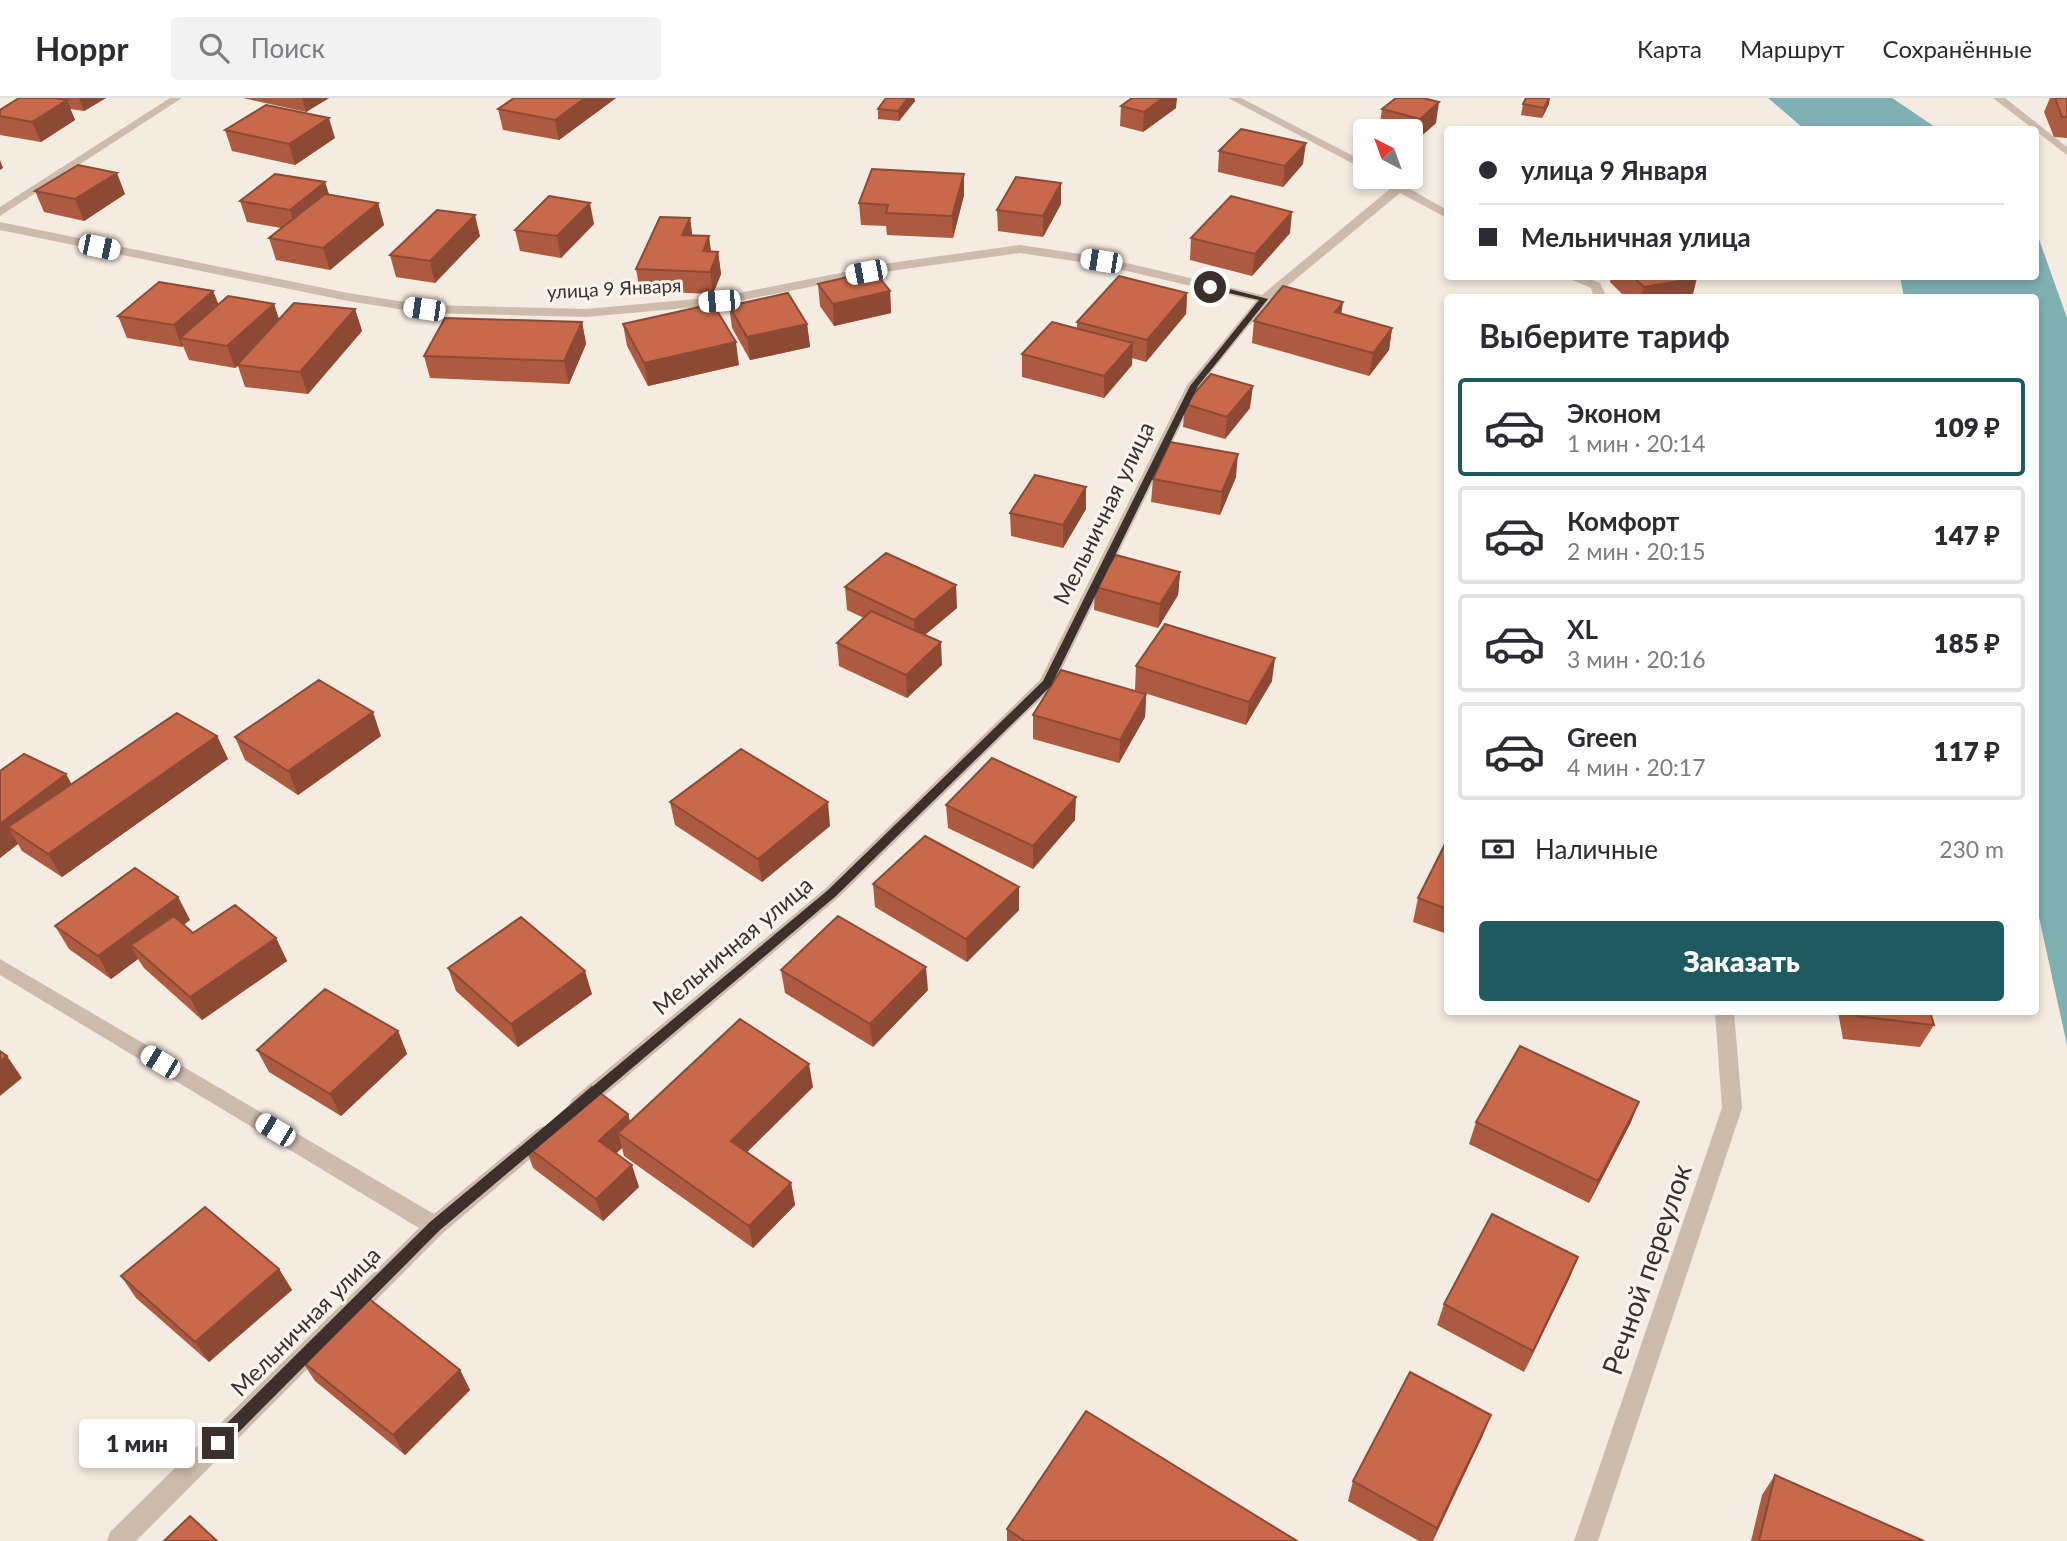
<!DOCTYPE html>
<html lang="ru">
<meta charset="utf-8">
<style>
:root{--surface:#fff;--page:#f2f2f3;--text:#2b2b33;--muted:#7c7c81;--line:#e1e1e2;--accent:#1f5a5e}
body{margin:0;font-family:Lato,sans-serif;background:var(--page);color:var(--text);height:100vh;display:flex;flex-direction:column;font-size:26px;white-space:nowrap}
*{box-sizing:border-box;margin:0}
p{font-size:23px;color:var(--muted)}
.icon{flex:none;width:38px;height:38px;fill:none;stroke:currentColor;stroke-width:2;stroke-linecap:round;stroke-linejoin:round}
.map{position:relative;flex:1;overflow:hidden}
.drawer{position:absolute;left:1444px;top:196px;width:595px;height:721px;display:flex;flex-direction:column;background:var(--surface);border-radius:7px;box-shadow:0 4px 10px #0003}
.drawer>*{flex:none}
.guide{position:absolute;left:1444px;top:28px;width:595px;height:154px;border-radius:7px;box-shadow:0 4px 10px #0003;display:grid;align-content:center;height:154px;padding:0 35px;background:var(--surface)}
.needle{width:46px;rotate:319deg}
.buttons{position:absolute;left:1353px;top:21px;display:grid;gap:14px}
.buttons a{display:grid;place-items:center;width:70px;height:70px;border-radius:7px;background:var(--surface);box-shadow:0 4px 10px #0003;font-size:35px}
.end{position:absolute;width:32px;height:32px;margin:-16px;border:9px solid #3b302b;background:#fff;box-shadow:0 0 0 4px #fff}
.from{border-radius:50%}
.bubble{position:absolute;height:49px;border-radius:7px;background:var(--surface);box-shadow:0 4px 10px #0003;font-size:23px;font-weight:800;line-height:49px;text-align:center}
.car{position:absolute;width:21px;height:42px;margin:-21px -10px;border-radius:9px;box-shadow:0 0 5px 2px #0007;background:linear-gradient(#fff 24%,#345 0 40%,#fff 0 76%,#345 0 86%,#fff 0)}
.guide b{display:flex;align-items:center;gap:24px;height:66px;font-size:26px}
.guide b+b{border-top:2px solid var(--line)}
.guide i{width:18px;height:18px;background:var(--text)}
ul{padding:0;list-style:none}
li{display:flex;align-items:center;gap:21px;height:98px;margin:0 14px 10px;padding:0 21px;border:4px solid var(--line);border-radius:7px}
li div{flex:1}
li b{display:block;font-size:26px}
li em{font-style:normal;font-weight:800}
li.on{border-color:var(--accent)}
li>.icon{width:63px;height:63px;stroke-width:1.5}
h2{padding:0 35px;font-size:32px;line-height:84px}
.pay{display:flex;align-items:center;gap:18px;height:77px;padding:0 35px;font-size:26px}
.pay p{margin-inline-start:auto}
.action{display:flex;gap:14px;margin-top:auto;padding:14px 35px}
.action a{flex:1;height:80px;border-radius:7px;background:var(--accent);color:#fff;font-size:28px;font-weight:800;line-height:80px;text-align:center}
header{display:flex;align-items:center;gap:42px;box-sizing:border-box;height:98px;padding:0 35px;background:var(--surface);border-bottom:2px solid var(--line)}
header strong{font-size:33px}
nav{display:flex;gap:38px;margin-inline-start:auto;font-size:24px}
.search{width:490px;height:63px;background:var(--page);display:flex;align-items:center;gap:18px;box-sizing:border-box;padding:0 24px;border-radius:7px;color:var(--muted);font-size:26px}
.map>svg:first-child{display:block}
</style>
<header>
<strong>Hoppr</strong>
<div class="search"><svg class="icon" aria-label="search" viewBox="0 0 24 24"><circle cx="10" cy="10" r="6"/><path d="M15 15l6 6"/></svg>Поиск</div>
<nav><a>Карта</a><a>Маршрут</a><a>Сохранённые</a></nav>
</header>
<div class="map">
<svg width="2067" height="1443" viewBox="0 0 2067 1443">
<rect width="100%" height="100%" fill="#f4ebe1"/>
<!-- water -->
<path fill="#7fb0b2" d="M 1768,0 L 1892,0 L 1938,31 L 1804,31 Z
M 2035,130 L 2067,220 L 2067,947 L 2035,801 L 2035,200 L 1904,199 L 1900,179 L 2035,178 Z"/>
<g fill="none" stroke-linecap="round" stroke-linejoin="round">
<!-- minor -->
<path fill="#cdbbac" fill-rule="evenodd" d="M 170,0 L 182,0 L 0,118 L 0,109 Z
M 1228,0 L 1241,0 L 1365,64 L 1365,72 Z
M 1993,0 L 2005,0 L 2067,49 L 2067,57 Z
M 1375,79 L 1389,79 L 1447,112 L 1447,120 L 1400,95 L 1268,204 L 1200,288 L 1053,589 L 838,800 L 586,1013 L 579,1015 L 572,1013 L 569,1007 L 572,1001 L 826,790 L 1040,582 L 1187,287 L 1256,203 L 1101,167 L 1020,155 L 890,173 L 719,207 L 586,219 L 424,215 L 348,203 L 0,132 L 0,124 L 348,195 L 424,207 L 586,211 L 719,199 L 890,165 L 1020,147 L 1101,159 L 1262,197 L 1391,90 Z
M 1563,178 L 1582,178 L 1600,185 L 1607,200 L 1594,200 L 1591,190 Z
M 0,861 L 434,1116 L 537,1031 L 544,1028 L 551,1031 L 554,1037 L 551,1043 L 443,1135 L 136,1443 L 107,1443 L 110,1434 L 419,1130 L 0,877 Z
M 1715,914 L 1734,914 L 1742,1010 L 1598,1443 L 1574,1443 L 1722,1010 Z"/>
</g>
<!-- wall -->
<path fill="#ac5a40" d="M 19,0 L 106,0 L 84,13 L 70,11 L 75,22 L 41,44 L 0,37 L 0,12 Z
M 243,0 L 329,0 L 306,14 Z
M 616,0 L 559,42 L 503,32 L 498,11 Z
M 886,0 L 914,0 L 915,3 L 899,23 L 878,21 L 878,11 Z
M 2050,0 L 2067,0 L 2067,40 L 2054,39 L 2044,14 Z
M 1523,6 L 1549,6 L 1542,20 L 1521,17 Z
M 1121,8 L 1176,10 L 1143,34 L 1120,28 Z
M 1382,11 L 1436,25 L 1417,42 L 1410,40 L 1410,33 L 1386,33 L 1379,31 Z
M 225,32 L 335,40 L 295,67 L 232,53 Z
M 1219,53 L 1303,66 L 1283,89 L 1218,74 Z
M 325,84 L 329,97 L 378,105 L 384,127 L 330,172 L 276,162 L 269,140 L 281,130 L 247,124 L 240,103 Z
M 1061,85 L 1061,106 L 1043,139 L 998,133 L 997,112 Z
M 35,93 L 125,96 L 84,123 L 44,114 Z
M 964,97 L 953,140 L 887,137 L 886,128 L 861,127 L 859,105 Z
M 690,120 L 692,138 L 711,154 L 718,154 L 721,176 L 713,196 L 640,193 L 636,171 Z
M 594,126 L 561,160 L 520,153 L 515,132 Z
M 1290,135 L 1252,178 L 1190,162 L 1191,140 Z
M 480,138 L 435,185 L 396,179 L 390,157 Z
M 1611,178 L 1695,178 L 1692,200 L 1626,200 L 1610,184 Z
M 818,186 L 890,193 L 891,215 L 834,228 L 820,208 Z
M 213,193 L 219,207 L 274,206 L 279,221 L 355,211 L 362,233 L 308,296 L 245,289 L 238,268 L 235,270 L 189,262 L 183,248 L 182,249 L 127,240 L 118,218 Z
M 1187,195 L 1186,216 L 1146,264 L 1132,260 L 1132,267 L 1104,300 L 1022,279 L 1022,256 L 1077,230 L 1077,224 Z
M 729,208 L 807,226 L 810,249 L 750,262 L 732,230 Z
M 1341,216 L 1392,230 L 1389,252 L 1369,278 L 1252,245 L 1254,223 Z
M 582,224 L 586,246 L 569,286 L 430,280 L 424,258 Z
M 623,226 L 739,267 L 648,288 L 627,248 Z
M 1185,306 L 1250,310 L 1225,341 L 1183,329 Z
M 1236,379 L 1220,417 L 1151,404 L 1153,381 Z
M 1086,389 L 1086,411 L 1063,450 L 1011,438 L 1010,415 Z
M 1180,474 L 1178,497 L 1158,530 L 1094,512 L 1095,489 Z
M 845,489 L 957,510 L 925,537 L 942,567 L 907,600 L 839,568 L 837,545 L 864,520 L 847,512 Z
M 1136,568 L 1272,583 L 1246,627 L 1135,592 Z
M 1146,596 L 1145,619 L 1119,665 L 1033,641 L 1033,617 Z
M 217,638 L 228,661 L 62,779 L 22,753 L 18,746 L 0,760 L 0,673 L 72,686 Z
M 381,638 L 298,697 L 245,662 L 235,639 Z
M 670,704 L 830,728 L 762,784 L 675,727 Z
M 946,707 L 1075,722 L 1033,771 L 948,730 Z
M 1447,742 L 1447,836 L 1413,824 L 1418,800 Z
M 873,786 L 1019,789 L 1019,812 L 967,864 L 875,809 Z
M 178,799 L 190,822 L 183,827 L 193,835 L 276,840 L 287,863 L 202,922 L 144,870 L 138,861 L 111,881 L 69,851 L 55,828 Z
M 448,870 L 592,896 L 518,949 L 456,893 Z
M 781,872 L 928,892 L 873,949 L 785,895 Z
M 1838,914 L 1930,914 L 1934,927 L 1920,949 L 1843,941 Z
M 398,933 L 407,956 L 341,1018 L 269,974 L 257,952 Z
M 813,989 L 747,1054 L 791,1085 L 795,1107 L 753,1150 L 624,1058 L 622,1050 L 616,1055 L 639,1089 L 603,1123 L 533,1070 L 525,1047 L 628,1016 L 630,1024 Z
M 1639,1004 L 1630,1026 L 1589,1105 L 1469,1046 L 1476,1024 Z
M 1578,1159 L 1569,1181 L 1524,1274 L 1437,1227 L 1444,1206 Z
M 279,1171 L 292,1192 L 209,1264 L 136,1200 L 121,1178 Z
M 302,1263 L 460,1272 L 470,1292 L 405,1357 L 315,1283 Z
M 1483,1337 L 1433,1443 L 1419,1443 L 1348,1403 L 1353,1383 Z
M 1775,1377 L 1924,1443 L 1751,1443 L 1762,1397 Z
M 1007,1431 L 1297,1443 L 1007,1443 Z"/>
<!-- shaded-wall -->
<path fill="#8c4a34" d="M 79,0 L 106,0 L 84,13 Z
M 302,0 L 329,0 L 306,14 Z
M 585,0 L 616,0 L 559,42 L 555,22 Z
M 908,0 L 914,0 L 915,3 L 899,23 L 898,13 Z
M 1163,0 L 1177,0 L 1176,10 L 1143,34 L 1144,14 Z
M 1549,0 L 1550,0 L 1549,6 L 1542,20 L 1544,10 Z
M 67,2 L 75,22 L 41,44 L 32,24 Z
M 1439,4 L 1436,25 L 1417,42 L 1420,21 Z
M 329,20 L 335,40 L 295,67 L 289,46 Z
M 1306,45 L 1303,66 L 1283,89 L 1285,68 Z
M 0,62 L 3,70 L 0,72 Z
M 117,75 L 125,96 L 84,123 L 75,101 Z
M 964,76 L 964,97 L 953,140 L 952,118 Z
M 325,84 L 332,105 L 297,133 L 290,112 Z
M 1061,85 L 1061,106 L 1043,139 L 1043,118 Z
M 378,105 L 384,127 L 330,172 L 323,150 Z
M 590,105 L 594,126 L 561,160 L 557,138 Z
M 1292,114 L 1290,135 L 1252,178 L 1255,156 Z
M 475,117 L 480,138 L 435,185 L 430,163 Z
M 690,120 L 693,142 L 682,137 Z
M 709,138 L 712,160 L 706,175 L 703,153 Z
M 718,154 L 721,176 L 713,196 L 710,174 Z
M 1697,180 L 1692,200 L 1641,200 L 1644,189 Z
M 213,193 L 221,214 L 180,240 L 183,248 L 182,249 L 174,227 Z
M 890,193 L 891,215 L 834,228 L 833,206 Z
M 1187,195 L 1186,216 L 1146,264 L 1147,242 Z
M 1343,204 L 1340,226 L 1335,214 Z
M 274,206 L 281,228 L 235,270 L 227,248 Z
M 355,211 L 362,233 L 308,296 L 300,274 Z
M 582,224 L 586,246 L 569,286 L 564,263 Z
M 807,226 L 810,249 L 750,262 L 747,239 Z
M 1392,230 L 1389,252 L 1369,278 L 1373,255 Z
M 736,244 L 739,267 L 648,288 L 644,265 Z
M 1133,245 L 1132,267 L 1104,300 L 1104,278 Z
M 1253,288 L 1250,310 L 1225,341 L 1227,319 Z
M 1238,356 L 1236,379 L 1220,417 L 1222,394 Z
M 1086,389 L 1086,411 L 1063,450 L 1063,427 Z
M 1180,474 L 1178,497 L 1158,530 L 1160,506 Z
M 956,487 L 957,510 L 915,545 L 914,522 Z
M 941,544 L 942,567 L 907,600 L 906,577 Z
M 1275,560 L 1272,583 L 1246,627 L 1249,604 Z
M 1146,596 L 1145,619 L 1119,665 L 1120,642 Z
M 373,614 L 381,638 L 298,697 L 288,673 Z
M 217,638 L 228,661 L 62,779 L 48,756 Z
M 66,676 L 79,699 L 8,729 L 18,746 L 0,760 L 0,726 Z
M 1076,699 L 1075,722 L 1033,771 L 1033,748 Z
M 828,704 L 830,728 L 762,784 L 758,761 Z
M 1019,789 L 1019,812 L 967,864 L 966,841 Z
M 178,799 L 190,822 L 143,858 L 131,847 L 138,861 L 111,881 L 98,858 Z
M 276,840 L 287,863 L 202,922 L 190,899 Z
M 926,869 L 928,892 L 873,949 L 870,926 Z
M 585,873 L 592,896 L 518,949 L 511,926 Z
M 398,933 L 407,956 L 341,1018 L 330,996 Z
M 7,958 L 22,980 L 0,998 L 0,963 Z
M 809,966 L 813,989 L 736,1065 L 731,1043 Z
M 1639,1004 L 1630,1026 L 1589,1105 L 1598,1083 Z
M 628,1016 L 634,1039 L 618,1035 L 622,1050 L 606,1065 L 599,1043 Z
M 632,1067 L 639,1089 L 603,1123 L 596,1101 Z
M 791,1085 L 795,1107 L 753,1150 L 749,1128 Z
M 1578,1159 L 1569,1181 L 1524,1274 L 1533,1253 Z
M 279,1171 L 292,1192 L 209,1264 L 195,1244 Z
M 460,1272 L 470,1292 L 405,1357 L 393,1337 Z
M 1491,1317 L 1483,1337 L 1432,1443 L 1437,1430 Z"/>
<!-- building -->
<path fill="#c8694b" stroke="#8c4a34" stroke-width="2" d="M 19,0 L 55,0 L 67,2 L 32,24 L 0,18 L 0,12 Z
M 514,0 L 585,0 L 555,22 L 498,11 Z
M 886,0 L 908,0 L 898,13 L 878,11 Z
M 1132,0 L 1163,0 L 1144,14 L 1121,8 Z
M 1396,0 L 1423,0 L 1439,4 L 1420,21 L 1382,11 Z
M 1526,0 L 1549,0 L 1544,10 L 1523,6 Z
M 2055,0 L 2067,0 L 2067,19 L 2062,19 Z
M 266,7 L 329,20 L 289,46 L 225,32 Z
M 1241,31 L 1306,45 L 1285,68 L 1219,53 Z
M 78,67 L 117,75 L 75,101 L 35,93 Z
M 872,71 L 964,76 L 952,118 L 886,115 L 888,107 L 859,105 Z
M 275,76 L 325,84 L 290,112 L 240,103 Z
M 1016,79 L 1061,85 L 1043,118 L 997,112 Z
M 325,96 L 378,105 L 323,150 L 269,140 Z
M 549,98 L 590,105 L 557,138 L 515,132 Z
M 1231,98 L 1292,114 L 1255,156 L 1191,140 Z
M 437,112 L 475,117 L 430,163 L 390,157 Z
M 660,119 L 690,120 L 682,137 L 709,138 L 703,153 L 718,154 L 710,174 L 636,171 Z
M 874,173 L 890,193 L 833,206 L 818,186 Z
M 1119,178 L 1187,195 L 1147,242 L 1077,224 Z
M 1632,178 L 1695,178 L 1697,180 L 1644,189 Z
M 159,184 L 213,193 L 174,227 L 118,218 Z
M 1283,188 L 1343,204 L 1335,214 L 1392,230 L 1373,255 L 1254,223 Z
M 788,195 L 807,226 L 747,239 L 729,208 Z
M 228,198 L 274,206 L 227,248 L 180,240 Z
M 294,205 L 355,211 L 300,274 L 237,267 Z
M 713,206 L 736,244 L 644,265 L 623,226 Z
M 445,220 L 582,224 L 564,263 L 424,258 Z
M 1052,224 L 1133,245 L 1104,278 L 1022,256 Z
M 1211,276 L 1253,288 L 1227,319 L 1185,306 Z
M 1170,344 L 1238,356 L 1222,394 L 1153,381 Z
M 1035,377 L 1086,389 L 1063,427 L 1010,415 Z
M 886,455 L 956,487 L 914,522 L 845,489 Z
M 1116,457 L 1180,474 L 1160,506 L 1095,489 Z
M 871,513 L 941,544 L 906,577 L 837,545 Z
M 1165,526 L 1275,560 L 1249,604 L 1136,568 Z
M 1061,572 L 1146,596 L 1120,642 L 1033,617 Z
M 319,582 L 373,614 L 288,673 L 235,639 Z
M 177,615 L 217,638 L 48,756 L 8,729 Z
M 741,651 L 828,704 L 758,761 L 670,704 Z
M 24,656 L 66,676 L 0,726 L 0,673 Z
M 992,660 L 1076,699 L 1033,748 L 946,707 Z
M 925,738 L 1019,789 L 966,841 L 873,786 Z
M 1447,742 L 1447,811 L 1418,800 Z
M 135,770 L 178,799 L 98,858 L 55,828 Z
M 235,807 L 276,840 L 190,899 L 131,847 L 174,818 L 193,835 Z
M 838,818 L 926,869 L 870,926 L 781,872 Z
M 521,819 L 585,873 L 511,926 L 448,870 Z
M 325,891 L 398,933 L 330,996 L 257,952 Z
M 1855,914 L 1930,914 L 1934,927 L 1856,918 Z
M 740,921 L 809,966 L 731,1043 L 791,1085 L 749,1128 L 618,1035 Z
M 1520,948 L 1639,1004 L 1598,1083 L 1476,1024 Z
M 0,953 L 7,958 L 0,963 Z
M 592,989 L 628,1016 L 599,1043 L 632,1067 L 596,1101 L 525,1047 Z
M 205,1109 L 279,1171 L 195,1244 L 121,1178 Z
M 1492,1116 L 1578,1159 L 1533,1253 L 1444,1206 Z
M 368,1200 L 460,1272 L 393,1337 L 302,1263 Z
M 1410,1274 L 1491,1317 L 1437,1430 L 1353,1383 Z
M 1086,1313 L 1297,1443 L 1025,1443 L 1007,1431 Z
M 1775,1377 L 1924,1443 L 1759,1443 Z
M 190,1418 L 217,1443 L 164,1443 Z"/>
<!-- route -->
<path fill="#3b302b" d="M 1210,186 L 1268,201 L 1198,288 L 1051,588 L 836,798 L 440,1132 L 223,1350 L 218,1352 L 213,1350 L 210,1345 L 213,1339 L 430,1124 L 828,792 L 1043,583 L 1190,288 L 1259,202 L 1207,190 Z"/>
<g text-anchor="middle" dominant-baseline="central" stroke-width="6" stroke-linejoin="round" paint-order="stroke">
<!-- far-street labels -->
<g font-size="19" fill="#3b302b" stroke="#fbf5ee">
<text transform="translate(614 190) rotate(-3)">улица 9 Января</text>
</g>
<!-- street labels -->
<g font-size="23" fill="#3b302b" stroke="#fbf5ee">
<text transform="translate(1103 415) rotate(-64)">Мельничная улица</text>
<text transform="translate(732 847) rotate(-40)">Мельничная улица</text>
<text transform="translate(305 1223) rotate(-45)">Мельничная улица</text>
</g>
<!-- near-street labels -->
<g font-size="28" fill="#3b302b" stroke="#fbf5ee">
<text transform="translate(1646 1171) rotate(-71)">Речной переулок</text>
</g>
</g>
</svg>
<div class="buttons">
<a><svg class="needle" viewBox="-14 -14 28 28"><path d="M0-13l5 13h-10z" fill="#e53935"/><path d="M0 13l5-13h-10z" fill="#7c7c81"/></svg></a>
</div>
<i class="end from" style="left:1210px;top:189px"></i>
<i class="end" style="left:218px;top:1345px"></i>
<div class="bubble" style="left:79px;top:1321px;width:116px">1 мин</div>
<i class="car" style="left:99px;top:149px;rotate:102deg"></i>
<i class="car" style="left:1101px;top:163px;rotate:279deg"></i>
<i class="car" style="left:866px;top:174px;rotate:259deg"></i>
<i class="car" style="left:719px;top:203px;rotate:265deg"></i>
<i class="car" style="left:424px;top:211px;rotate:278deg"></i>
<i class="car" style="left:160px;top:964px;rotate:301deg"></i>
<i class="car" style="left:275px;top:1032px;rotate:301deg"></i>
<div class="guide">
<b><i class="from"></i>улица 9 Января</b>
<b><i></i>Мельничная улица</b>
</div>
<section class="drawer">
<h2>Выберите тариф</h2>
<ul>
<li class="on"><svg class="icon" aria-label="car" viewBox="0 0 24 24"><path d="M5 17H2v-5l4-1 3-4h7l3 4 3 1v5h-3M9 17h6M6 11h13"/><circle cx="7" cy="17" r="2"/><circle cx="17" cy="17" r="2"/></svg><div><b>Эконом</b><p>1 мин · 20:14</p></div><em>109 ₽</em></li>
<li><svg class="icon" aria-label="car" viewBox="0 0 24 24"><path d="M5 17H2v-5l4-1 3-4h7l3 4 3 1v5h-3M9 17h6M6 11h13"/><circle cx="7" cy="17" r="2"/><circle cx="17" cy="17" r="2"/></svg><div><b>Комфорт</b><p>2 мин · 20:15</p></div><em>147 ₽</em></li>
<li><svg class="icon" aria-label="car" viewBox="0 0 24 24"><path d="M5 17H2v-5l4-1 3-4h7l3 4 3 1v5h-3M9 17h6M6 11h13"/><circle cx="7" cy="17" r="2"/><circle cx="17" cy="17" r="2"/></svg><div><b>XL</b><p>3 мин · 20:16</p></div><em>185 ₽</em></li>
<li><svg class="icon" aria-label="car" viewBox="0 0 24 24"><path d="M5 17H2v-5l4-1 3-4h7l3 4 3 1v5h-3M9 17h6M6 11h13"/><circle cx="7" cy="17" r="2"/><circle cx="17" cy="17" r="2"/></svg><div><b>Green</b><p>4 мин · 20:17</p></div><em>117 ₽</em></li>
</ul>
<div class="pay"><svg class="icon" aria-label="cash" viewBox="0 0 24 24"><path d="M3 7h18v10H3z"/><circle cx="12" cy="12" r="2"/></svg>Наличные<p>230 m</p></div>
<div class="action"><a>Заказать</a></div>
</section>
</div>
